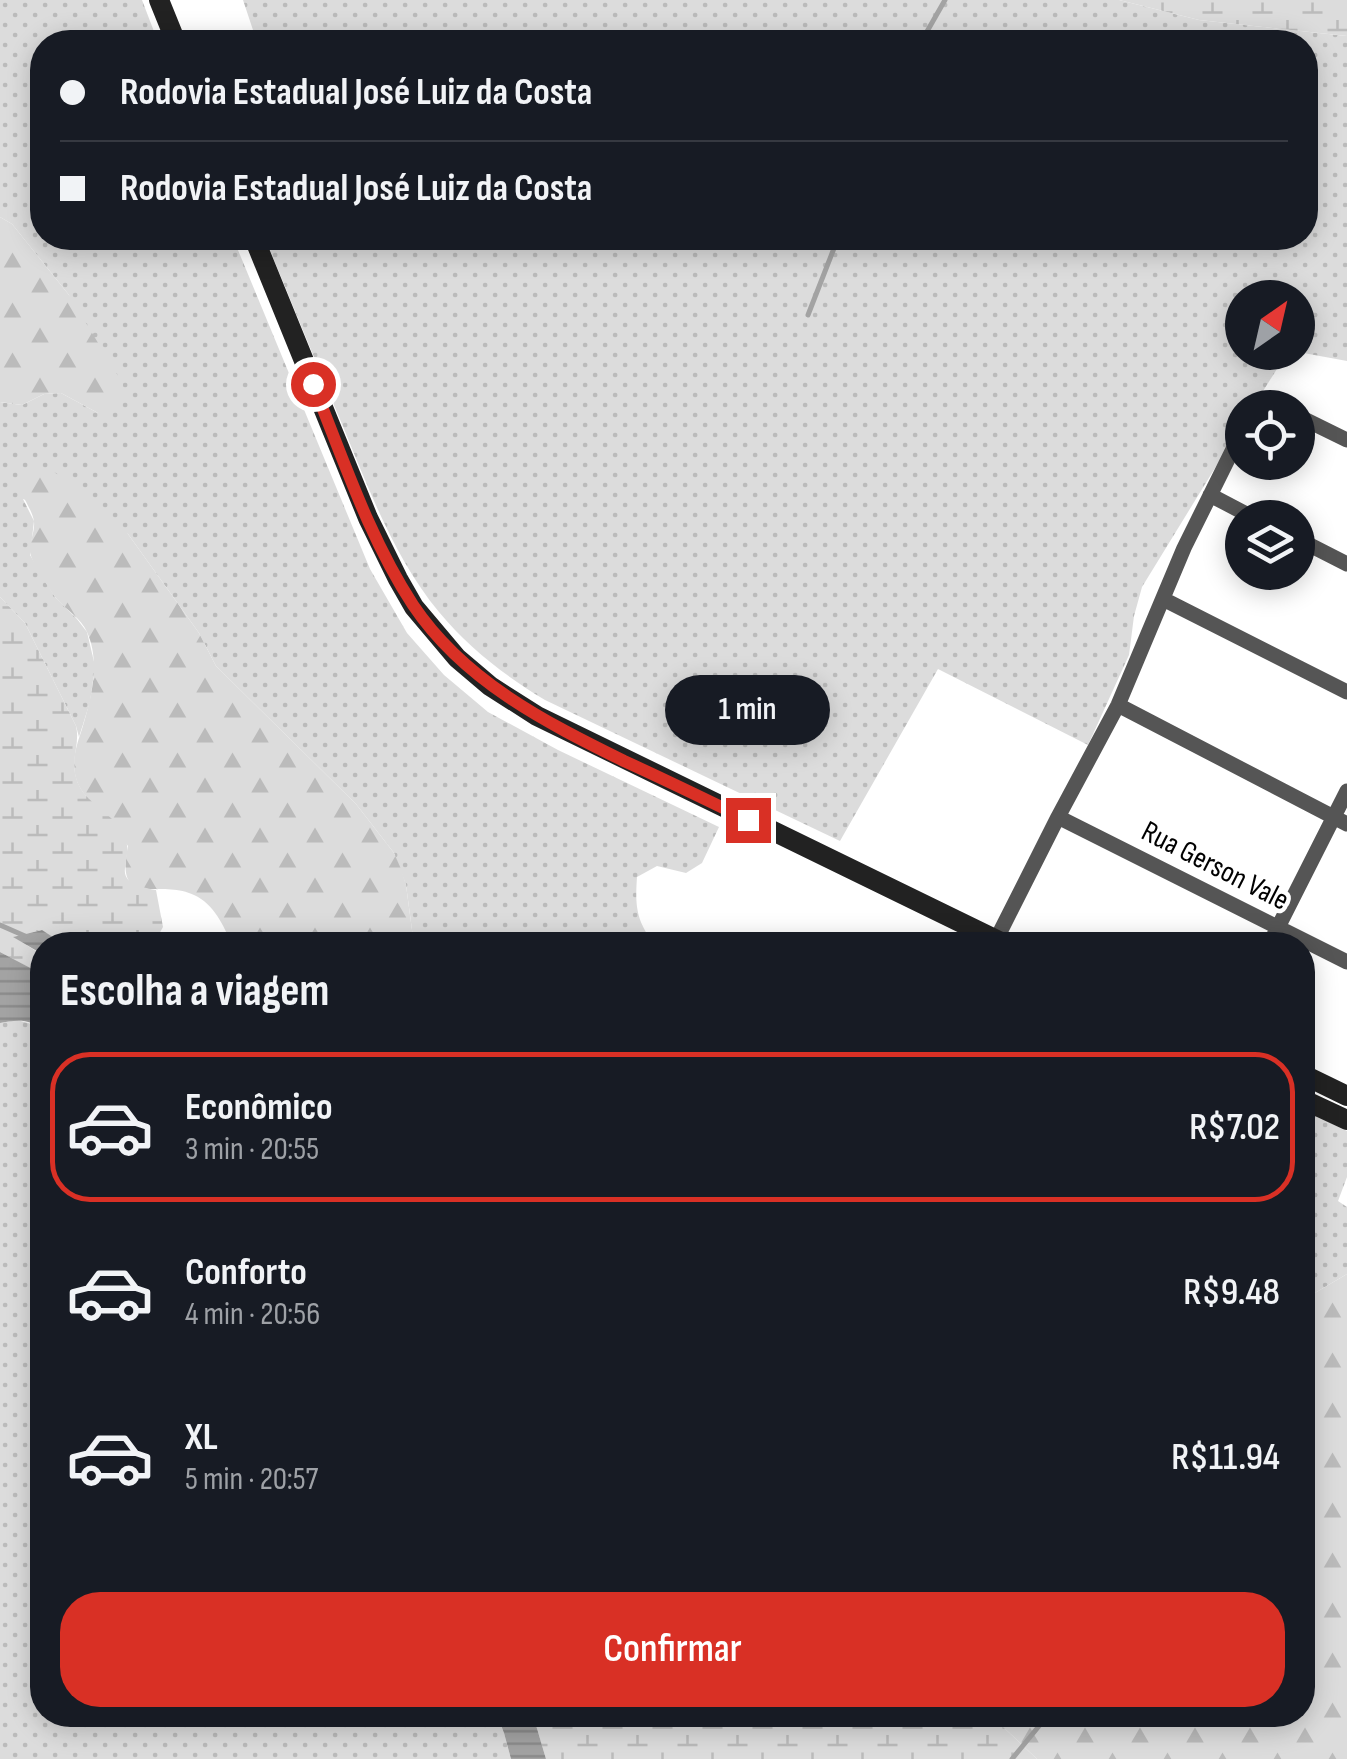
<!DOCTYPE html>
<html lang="pt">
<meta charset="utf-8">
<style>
:root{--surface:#171b24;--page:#20242c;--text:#f1f3f6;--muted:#9ea1a6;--line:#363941;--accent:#d93025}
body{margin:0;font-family:"Sofia Sans Condensed",sans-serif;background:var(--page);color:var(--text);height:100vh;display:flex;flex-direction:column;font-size:38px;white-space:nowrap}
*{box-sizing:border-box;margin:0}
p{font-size:32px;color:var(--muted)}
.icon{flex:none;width:55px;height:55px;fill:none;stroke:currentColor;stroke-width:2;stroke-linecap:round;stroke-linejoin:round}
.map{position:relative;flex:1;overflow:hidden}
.panel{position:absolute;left:30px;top:932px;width:1285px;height:795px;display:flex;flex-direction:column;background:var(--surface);border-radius:40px;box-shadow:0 5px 25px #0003}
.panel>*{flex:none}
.hud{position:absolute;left:30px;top:30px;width:1288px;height:220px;border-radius:40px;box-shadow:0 5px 25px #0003;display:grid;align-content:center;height:220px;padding:0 30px;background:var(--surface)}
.needle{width:65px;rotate:34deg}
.tools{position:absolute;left:1225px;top:280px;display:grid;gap:20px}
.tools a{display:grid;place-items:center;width:90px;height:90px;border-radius:50%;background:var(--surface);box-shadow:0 5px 25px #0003;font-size:50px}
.end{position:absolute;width:45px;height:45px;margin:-22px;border:12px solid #d93025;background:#fff;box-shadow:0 0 0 5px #fff}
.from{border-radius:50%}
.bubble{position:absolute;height:70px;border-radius:35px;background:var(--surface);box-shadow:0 5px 25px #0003;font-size:32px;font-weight:600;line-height:70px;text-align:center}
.hud b{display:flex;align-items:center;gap:35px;height:95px;font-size:38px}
.hud b+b{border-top:2px solid var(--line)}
.hud i{width:25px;height:25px;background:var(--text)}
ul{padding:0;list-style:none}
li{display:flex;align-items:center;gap:30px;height:150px;margin:0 20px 15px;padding:0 10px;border:5px solid transparent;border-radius:40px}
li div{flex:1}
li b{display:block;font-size:38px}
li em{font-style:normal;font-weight:600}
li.selected{border-color:var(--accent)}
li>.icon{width:90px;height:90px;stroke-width:1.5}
h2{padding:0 30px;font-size:45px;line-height:120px}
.cta{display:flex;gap:20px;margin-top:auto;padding:20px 30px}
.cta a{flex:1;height:115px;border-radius:40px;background:var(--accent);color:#fff;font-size:40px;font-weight:600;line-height:115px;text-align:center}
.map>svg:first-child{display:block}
</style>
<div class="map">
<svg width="1347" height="1759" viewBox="0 0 1347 1759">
<defs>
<pattern id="grass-dots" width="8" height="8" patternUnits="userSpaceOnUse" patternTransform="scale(2.5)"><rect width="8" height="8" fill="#dcdcdc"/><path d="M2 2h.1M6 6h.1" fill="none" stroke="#bbb" stroke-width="1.8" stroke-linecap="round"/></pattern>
<pattern id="forest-firs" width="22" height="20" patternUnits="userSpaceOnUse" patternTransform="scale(2.5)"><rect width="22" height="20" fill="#dcdcdc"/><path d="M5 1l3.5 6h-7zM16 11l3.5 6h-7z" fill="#bbb"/></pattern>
<pattern id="wetland-marsh" width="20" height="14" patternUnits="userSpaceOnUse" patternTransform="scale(2.5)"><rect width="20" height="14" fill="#dcdcdc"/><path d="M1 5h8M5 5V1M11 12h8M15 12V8" fill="none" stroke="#bbb"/></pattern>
<pattern id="water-rules" width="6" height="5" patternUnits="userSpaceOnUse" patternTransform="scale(2.5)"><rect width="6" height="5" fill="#a3a3a3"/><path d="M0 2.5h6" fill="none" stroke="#8b8b8b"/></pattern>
</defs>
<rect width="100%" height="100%" fill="#fff"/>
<!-- grass -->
<path fill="url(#grass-dots)" d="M 0,0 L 142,0 L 158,42 L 42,42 L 42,238 L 233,238 L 370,569 L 407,633 L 444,675 L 488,712 L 558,750 L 719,827 L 702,863 L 686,873 L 657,866 L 637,877 C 635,906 636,921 655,945 L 414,945 L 406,885 L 394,853 L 356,804 L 216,666 L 199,633 L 128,534 L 23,499 L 34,521 L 30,555 L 55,597 L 77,619 L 87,632 L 95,666 L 90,702 L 79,737 L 76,726 L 25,623 L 0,597 L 0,402 L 22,405 L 44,394 L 61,393 L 98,413 L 69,295 L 12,224 L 0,217 Z
M 243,0 L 1119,0 L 1199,20 L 1347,36 L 1347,361 L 1298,352 L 1298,298 L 1242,298 L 1242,352 L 1287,353 L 1253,407 L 1242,408 L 1242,424 L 1142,587 L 1134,616 L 1129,655 L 1088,745 L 938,669 L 840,841 L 545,700 C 505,676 469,648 439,612 C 395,559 370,492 344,429 C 317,365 291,301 265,238 L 1305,238 L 1305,42 L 257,42 Z
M 17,1020 L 39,1026 L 42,1031 L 42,1715 L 497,1715 L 504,1733 L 511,1759 L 0,1759 L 0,1023 Z
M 1302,1109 L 1347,1131 L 1347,1177 L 1338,1201 L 1347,1207 L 1347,1274 L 1303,1300 Z"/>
<!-- forest -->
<path fill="url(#forest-firs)" d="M 0,217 L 12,224 L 69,295 L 123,384 L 121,398 L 98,413 L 61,393 L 44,394 L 22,405 L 0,402 Z
M 36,466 L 50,470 L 66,479 L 128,534 L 199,633 L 216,666 L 356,804 L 394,853 L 401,869 L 406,885 L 414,945 L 232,945 C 224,926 214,904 194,895 C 161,878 114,911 128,846 C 119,835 110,821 100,811 C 89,799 78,791 75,774 C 72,758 77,744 82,729 C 91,699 101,663 87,632 C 81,618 66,610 56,598 C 50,590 31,562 30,552 C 29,543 35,532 34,522 C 32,502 0,477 36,466 Z
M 1347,1274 L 1347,1759 L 1037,1759 L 1001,1725 L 964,1715 L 1302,1715 L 1303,1300 Z"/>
<!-- wetland -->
<path fill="url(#wetland-marsh)" d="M 1119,0 L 1347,0 L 1347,36 L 1199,20 Z
M 0,597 L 25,623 L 76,726 C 80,742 72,756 75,773 C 80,803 110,809 123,833 C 139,861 101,881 156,890 L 163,927 L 153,945 L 65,945 L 41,930 L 14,937 L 42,955 L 39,973 L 0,952 Z
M 533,1715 L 964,1715 L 1001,1725 L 1037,1759 L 546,1759 Z"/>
<!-- water -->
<path fill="url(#water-rules)" d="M 42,930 L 65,945 L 42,945 L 42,1031 C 33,1018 14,1020 0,1023 L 0,952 L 38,972 L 42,954 L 13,937 Z
M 497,1715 L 533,1715 L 546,1759 L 511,1759 L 504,1733 Z"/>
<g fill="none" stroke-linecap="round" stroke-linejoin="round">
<!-- stream -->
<path stroke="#a3a3a3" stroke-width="5" d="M 921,42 L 945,0
M 808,315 L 838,238
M 0,925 L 25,936
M 1012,1759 L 1048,1715"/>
<!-- minor -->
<path stroke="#555" stroke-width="15" d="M 1257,408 L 1265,403 L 1280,408
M 1298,416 L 1347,440
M 1210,495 L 1254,518
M 1298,539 L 1347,564
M 1163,599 L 1347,692
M 1118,705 L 1347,824
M 1058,817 L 1347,962
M 996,940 L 1058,817 L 1118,705 L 1184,548 L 1242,431
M 1269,945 L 1347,791"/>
<!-- secondary -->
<path stroke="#222" stroke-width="20" d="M 159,0 L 176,42
M 254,238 L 368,518 L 398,579 L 414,607 L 457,658 L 490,686 L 537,716 L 1007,945
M 1302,1074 L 1347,1096
M 1302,1099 L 1347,1120"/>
</g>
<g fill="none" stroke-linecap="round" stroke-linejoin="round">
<!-- route -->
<path stroke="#d93025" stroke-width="12" d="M 313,384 C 343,458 369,538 413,605 C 464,681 545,722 624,761 C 666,780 707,800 748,820"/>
</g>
<g text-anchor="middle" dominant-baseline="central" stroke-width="9" stroke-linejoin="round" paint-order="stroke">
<!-- street labels -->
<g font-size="30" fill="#000" stroke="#fff">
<text transform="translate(1215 866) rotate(27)">Rua Gerson Vale</text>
</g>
</g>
</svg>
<div class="tools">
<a><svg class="needle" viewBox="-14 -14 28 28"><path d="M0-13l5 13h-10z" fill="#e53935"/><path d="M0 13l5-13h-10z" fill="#9ea1a6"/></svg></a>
<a><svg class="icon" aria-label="locate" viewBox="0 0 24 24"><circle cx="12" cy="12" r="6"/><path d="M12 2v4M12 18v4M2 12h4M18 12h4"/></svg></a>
<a><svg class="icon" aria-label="layers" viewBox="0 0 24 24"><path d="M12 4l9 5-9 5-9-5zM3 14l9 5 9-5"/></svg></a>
</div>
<i class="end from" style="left:313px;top:384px"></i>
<i class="end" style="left:748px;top:820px"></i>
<div class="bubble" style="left:665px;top:675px;width:165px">1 min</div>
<div class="hud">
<b><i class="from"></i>Rodovia Estadual José Luiz da Costa</b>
<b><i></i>Rodovia Estadual José Luiz da Costa</b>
</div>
<section class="panel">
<h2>Escolha a viagem</h2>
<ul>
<li class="selected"><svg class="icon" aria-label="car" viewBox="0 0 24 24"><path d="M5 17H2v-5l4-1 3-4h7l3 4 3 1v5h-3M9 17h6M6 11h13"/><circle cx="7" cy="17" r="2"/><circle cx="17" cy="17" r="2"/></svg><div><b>Econômico</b><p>3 min · 20:55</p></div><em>R$7.02</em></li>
<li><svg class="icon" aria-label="car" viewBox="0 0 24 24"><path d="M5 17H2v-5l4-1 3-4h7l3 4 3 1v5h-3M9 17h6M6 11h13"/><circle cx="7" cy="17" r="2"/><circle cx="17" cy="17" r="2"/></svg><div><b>Conforto</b><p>4 min · 20:56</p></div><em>R$9.48</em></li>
<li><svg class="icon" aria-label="car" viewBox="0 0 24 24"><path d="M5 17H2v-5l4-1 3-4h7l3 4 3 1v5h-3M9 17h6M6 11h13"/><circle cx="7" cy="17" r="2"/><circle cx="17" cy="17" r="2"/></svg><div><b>XL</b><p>5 min · 20:57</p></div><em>R$11.94</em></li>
</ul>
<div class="cta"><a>Confirmar</a></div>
</section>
</div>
